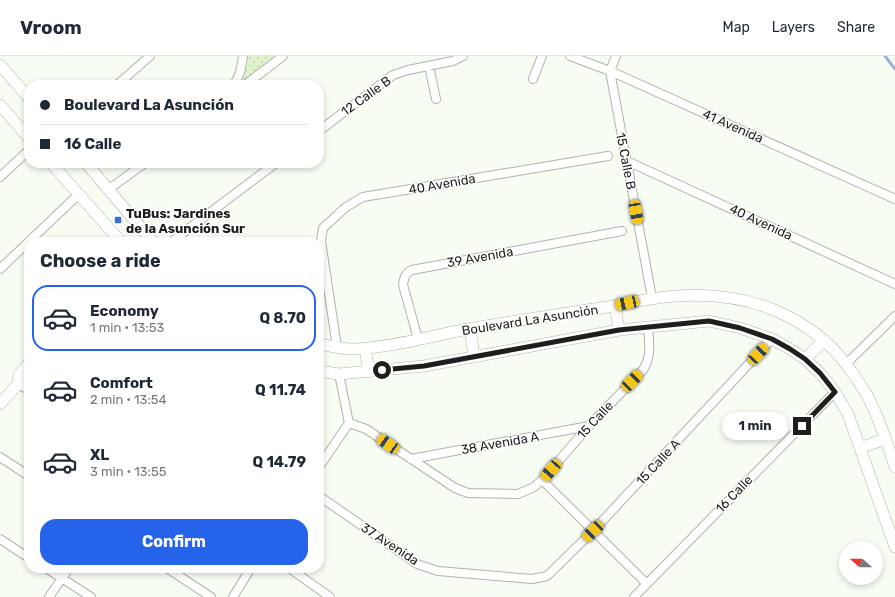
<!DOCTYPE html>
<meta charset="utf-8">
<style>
:root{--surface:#fff;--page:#f2f2f3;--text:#1f2937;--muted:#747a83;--line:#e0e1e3;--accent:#2563eb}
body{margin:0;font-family:Rubik,sans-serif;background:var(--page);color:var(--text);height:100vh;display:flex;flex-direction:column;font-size:15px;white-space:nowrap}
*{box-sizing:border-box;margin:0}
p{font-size:13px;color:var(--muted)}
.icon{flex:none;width:22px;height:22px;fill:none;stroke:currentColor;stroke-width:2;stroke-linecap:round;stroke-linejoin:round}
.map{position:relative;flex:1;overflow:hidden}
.side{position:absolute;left:24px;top:181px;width:300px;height:336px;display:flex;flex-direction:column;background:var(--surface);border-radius:16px;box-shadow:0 2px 6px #0003}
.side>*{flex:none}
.guide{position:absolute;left:24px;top:24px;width:300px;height:88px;border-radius:16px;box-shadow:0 2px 6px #0003;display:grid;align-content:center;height:88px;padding:0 16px;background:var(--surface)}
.needle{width:26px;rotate:290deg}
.fabs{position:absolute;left:839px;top:485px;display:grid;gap:8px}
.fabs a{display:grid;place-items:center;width:44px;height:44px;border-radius:50%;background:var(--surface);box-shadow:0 2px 6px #0003;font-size:20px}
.end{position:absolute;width:18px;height:18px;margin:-9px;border:5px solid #1e1f1c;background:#fff;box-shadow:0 0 0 2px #fff}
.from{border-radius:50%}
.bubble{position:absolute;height:28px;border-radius:14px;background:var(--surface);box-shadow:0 2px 6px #0003;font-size:13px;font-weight:700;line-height:28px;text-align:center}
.car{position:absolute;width:12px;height:24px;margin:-12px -6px;border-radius:5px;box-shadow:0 0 3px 1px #0007;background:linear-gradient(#f5c518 24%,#345 0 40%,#f5c518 0 76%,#345 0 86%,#f5c518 0)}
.guide b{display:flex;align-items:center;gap:14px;height:38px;font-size:15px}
.guide b+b{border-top:1px solid var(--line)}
.guide i{width:10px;height:10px;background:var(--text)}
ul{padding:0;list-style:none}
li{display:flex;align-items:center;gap:12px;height:66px;margin:0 8px 6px;padding:0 8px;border:2px solid transparent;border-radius:16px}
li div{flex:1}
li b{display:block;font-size:15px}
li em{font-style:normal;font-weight:700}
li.on{border-color:var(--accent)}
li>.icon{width:36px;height:36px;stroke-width:1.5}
h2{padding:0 16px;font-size:18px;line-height:48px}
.primary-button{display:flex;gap:8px;margin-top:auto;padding:8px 16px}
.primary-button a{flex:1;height:46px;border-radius:16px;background:var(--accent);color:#fff;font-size:16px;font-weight:700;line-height:46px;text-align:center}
header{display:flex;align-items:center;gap:24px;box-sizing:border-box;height:56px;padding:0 20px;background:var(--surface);border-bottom:1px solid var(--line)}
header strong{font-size:19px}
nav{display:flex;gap:22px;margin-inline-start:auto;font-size:14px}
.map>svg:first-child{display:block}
</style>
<header>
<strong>Vroom</strong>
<nav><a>Map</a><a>Layers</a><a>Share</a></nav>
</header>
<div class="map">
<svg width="895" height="541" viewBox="0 0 895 541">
<defs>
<pattern id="park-dots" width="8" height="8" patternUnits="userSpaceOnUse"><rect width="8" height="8" fill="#e0f4cb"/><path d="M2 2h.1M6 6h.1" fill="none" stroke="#c0d1ae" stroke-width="1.8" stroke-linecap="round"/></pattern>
</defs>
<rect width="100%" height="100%" fill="#f8fdf4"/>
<!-- park -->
<path fill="url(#park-dots)" d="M 248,0 L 277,0 L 237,29 L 244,17 Z"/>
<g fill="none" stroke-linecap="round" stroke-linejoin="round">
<!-- stream -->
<path stroke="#9cb1d9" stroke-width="3" d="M 885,0 L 895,13"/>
<!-- street casing -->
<g stroke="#b0b4ac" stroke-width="10">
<path id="street" d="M 570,0 L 610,15 L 895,143
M 616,0 L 610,15 L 652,242
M 429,10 L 436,43
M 533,23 L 542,0
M 117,29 L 150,0
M 234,29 L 240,17 L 243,0
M 245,29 L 283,0
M 319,75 L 393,19 L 408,14 L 453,5 L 463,0
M 627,105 L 895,228
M 0,121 L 29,94
M 109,133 L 145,107
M 171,186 L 276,107
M 0,213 L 79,138
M 418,283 L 403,229 C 404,222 405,217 412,214 L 622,175
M 337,291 L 321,185 L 323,172 L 346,151 L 363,141 L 608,100
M 846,308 L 895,260
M 18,328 L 29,334
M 349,367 L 366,373 L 455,432 L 468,437 L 518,438 L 534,431 L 542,424 L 589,370 L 643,314 C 652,300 649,287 648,271
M 0,401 L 29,420
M 411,403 L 589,370
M 319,411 L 349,367 L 339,318
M 542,424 L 647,528
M 319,440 L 417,508 L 438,515 L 532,523 L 547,520 L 593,475 L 772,283
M 0,483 L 29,502
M 46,512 L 91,541
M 167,512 L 211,541
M 289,512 L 330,541
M 49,541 L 69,512
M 233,541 L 251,512
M 634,541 L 835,336"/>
</g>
<!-- secondary casing -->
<g stroke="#b0b4ac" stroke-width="12">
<path id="secondary" d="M 0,9 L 29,42
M 0,49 L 29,82
M 51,107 L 121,186
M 86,107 L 153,186
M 615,250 L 619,274
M 470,273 L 474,301
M 319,288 C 331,290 344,294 356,293 C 393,291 431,280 468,273 C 514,265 561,258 607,251 C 630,247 653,241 677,240 C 747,235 814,259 854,319 C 858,326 863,332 867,339 C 879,362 887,386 895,411
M 365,292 L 369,316
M 805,303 L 824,284
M 319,315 L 339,318 L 424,310 L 619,274 L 709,265 L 740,272 L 772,283 L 790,293 L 805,303 L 820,317 L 835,336 L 848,358 L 895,491
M 18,328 L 19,319 L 29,307
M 0,348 L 18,328 L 27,325 L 29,323
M 860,392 L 885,383"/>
</g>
<!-- street -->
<use href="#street" stroke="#fff" stroke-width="8"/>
<!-- secondary -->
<use href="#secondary" stroke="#fff" stroke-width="11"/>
</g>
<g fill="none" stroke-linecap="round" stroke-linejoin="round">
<!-- route -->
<path stroke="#1e1f1c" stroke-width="5" d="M 382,314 L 424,310 L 619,274 L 709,265 L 740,272 L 772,283 L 790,293 L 805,303 L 820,317 L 835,336 L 802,370"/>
</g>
<!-- markers -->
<rect fill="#396fde" stroke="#fff" stroke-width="1.5" x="114" y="160" width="8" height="8" rx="2"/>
<g text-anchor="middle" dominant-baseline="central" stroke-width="3" stroke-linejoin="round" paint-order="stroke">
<!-- street labels -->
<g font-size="13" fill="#1e1f1c" stroke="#fff">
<text transform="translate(366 40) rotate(-36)">12 Calle B</text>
<text transform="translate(733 70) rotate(24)">41 Avenida</text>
<text transform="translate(626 105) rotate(79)">15 Calle B</text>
<text transform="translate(442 128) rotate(-10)">40 Avenida</text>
<text transform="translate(761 166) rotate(25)">40 Avenida</text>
<text transform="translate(480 201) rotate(-10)">39 Avenida</text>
<text transform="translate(530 264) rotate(-9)">Boulevard La Asunción</text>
<text transform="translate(595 364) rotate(-47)">15 Calle</text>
<text transform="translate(500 387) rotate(-10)">38 Avenida A</text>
<text transform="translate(658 406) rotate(-47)">15 Calle A</text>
<text transform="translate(734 438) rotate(-46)">16 Calle</text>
<text transform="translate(390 488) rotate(33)">37 Avenida</text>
</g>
<!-- poi labels -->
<g font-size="13" font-weight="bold" fill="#1e1f1c" stroke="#fff" text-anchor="start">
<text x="126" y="157">TuBus: Jardines<tspan x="126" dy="15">de la Asunción Sur</tspan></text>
</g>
</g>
</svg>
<div class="fabs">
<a><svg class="needle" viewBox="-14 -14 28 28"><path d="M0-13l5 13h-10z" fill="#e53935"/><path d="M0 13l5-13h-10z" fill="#747a83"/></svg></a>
</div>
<i class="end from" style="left:382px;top:314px"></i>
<i class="end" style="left:802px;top:370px"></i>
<div class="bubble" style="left:722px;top:356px;width:66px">1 min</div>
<i class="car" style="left:636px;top:156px;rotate:170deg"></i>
<i class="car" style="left:627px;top:247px;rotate:258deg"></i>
<i class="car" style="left:758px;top:298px;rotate:43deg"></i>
<i class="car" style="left:632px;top:325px;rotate:44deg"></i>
<i class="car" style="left:388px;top:388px;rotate:304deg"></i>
<i class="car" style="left:551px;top:414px;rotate:221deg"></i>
<i class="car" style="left:593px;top:475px;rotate:226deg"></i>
<div class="guide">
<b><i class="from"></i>Boulevard La Asunción</b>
<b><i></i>16 Calle</b>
</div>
<section class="side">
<h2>Choose a ride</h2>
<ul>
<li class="on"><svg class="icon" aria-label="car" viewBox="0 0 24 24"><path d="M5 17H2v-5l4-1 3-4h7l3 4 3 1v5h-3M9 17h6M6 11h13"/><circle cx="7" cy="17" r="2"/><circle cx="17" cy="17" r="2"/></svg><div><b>Economy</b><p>1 min · 13:53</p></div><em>Q 8.70</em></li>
<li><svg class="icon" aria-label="car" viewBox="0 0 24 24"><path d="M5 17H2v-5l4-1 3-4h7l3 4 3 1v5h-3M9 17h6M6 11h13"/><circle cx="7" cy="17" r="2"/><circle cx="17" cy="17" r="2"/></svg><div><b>Comfort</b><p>2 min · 13:54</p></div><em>Q 11.74</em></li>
<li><svg class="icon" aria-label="car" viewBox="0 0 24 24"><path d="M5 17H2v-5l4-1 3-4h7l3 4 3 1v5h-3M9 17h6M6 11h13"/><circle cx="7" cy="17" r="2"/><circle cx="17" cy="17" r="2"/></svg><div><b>XL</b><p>3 min · 13:55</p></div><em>Q 14.79</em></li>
</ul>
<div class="primary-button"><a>Confirm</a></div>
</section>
</div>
